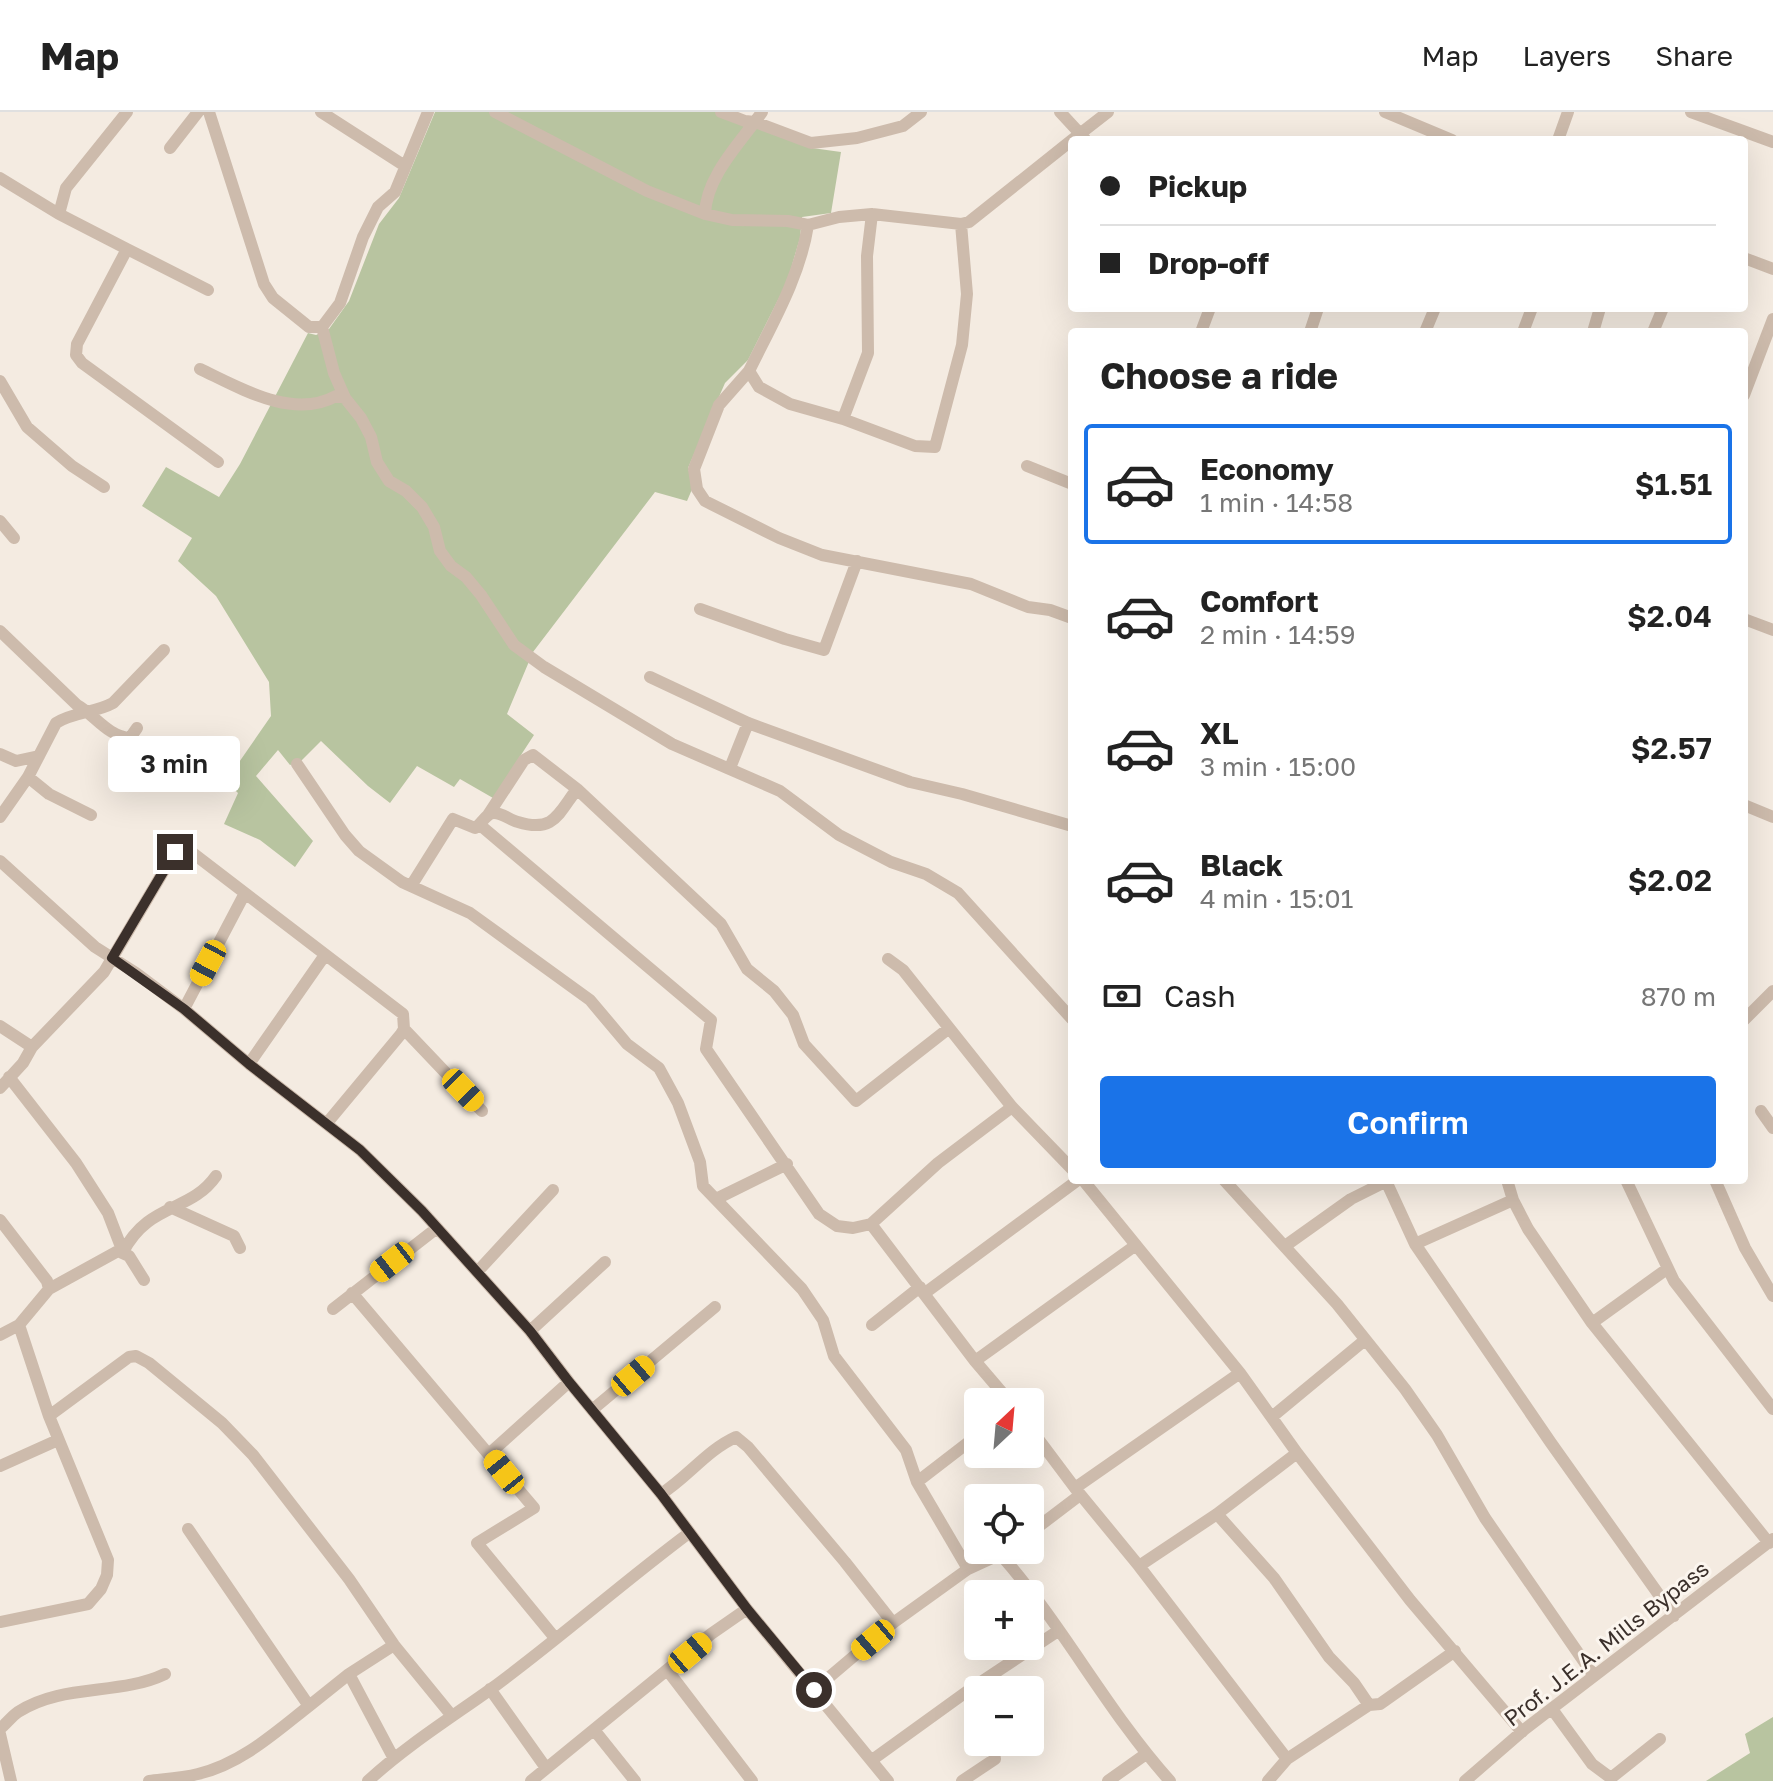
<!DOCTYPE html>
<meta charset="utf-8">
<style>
:root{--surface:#fff;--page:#f6f6f6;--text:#222;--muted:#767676;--line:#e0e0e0;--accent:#1a73e8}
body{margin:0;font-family:"Golos Text",sans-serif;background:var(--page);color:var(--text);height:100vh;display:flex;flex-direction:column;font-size:30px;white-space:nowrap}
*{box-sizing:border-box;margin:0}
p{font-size:26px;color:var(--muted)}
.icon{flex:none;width:44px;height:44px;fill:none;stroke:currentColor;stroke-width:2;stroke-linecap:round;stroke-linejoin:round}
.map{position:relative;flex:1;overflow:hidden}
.drawer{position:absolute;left:1068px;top:216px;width:680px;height:856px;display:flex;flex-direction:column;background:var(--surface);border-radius:8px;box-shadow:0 8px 32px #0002}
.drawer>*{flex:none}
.banner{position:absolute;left:1068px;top:24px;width:680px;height:176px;border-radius:8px;box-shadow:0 8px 32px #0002;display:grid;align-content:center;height:176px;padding:0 32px;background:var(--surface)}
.needle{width:52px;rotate:26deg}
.buttons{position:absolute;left:964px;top:1276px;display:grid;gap:16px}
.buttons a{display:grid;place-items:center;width:80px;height:80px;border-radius:8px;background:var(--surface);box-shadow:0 8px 32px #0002;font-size:40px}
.end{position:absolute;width:36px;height:36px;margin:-18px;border:10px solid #3b302b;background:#fff;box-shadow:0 0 0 4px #fff}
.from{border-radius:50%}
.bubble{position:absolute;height:56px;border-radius:8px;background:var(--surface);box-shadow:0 8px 32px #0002;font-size:26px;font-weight:600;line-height:56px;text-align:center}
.car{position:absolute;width:24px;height:48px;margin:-24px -12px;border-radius:10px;box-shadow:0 0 6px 2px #0007;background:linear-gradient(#f5c518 24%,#345 0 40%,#f5c518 0 76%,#345 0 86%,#f5c518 0)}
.banner b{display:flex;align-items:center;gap:28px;height:76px;font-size:30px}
.banner b+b{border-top:2px solid var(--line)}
.banner i{width:20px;height:20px;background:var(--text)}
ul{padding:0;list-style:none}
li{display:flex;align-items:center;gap:24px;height:120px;margin:0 16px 12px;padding:0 16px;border:4px solid transparent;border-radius:8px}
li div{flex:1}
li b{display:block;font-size:30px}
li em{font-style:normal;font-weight:600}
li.current{border-color:var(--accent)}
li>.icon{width:72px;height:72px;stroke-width:1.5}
h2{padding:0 32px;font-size:36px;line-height:96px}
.pay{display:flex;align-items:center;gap:20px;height:88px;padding:0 32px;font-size:30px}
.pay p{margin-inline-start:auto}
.cta{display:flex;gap:16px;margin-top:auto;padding:16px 32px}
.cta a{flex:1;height:92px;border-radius:8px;background:var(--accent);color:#fff;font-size:32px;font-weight:600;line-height:92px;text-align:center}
header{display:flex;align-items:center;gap:48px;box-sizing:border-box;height:112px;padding:0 40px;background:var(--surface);border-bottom:2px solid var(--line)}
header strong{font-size:38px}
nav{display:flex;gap:44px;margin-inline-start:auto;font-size:28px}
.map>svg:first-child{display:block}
</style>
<header>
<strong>Map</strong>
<nav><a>Map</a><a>Layers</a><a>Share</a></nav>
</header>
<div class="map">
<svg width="1773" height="1669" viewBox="0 0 1773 1669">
<rect width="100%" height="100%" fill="#f4ebe1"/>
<!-- green -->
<path fill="#b8c4a0" d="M 435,0 L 716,0 L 812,36 L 841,40 L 831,101 L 802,105 L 800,126 L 787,170 L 748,248 L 725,271 L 688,356 L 693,375 L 687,389 L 655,380 L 533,540 L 507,602 L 534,623 L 493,686 L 460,667 L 454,675 L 417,654 L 390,691 L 368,674 L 321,629 L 301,649 L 290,653 L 278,638 L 256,664 L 313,729 L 295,755 L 260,728 L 224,712 L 238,681 L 226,669 L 271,604 L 269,570 L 216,484 L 178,449 L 192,426 L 142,394 L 166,355 L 219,385 L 240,352 L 308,221 L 316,223 L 329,217 L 349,189 L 379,112 L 399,86 Z
M 1773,1605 L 1773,1669 L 1706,1669 L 1750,1641 L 1745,1622 Z"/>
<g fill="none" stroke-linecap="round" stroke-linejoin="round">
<!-- minor -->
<path stroke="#cdbbac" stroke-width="12" d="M 209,0 L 264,172 L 273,186 L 309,215 L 322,215 L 340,191 L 363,125 L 378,95 L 395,80 L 428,0
M 321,0 L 405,54
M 495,0 L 647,79 L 705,102 L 732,108 L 788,109 L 808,113 L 839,105 L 872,102 L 961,112 L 969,110 L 1072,28
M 721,0 L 745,9 L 755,10 L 811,31 L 857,26 L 903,14 L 921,0
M 1060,0 L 1085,27
M 1385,0 L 1452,28
M 1691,0 L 1773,30
M 1072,28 L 1108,0
M 1558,28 L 1568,0
M 170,36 L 198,0
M 0,66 L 59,102 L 127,137 L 77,232 L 76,243 L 82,251 L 218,350
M 59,102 L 66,76 L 127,0
M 705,102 C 706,64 741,30 762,0
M 808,113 C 800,165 772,212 749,259 L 759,275 L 790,292 L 843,307 L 915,334 L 935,335 L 962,233 L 967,182 L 961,112
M 127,137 L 208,178
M 1744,146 L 1773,157
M 322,215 L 334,261 L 345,286 L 361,306 L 371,325 L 377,350 L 389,369 L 406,379 L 422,395 L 434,415 L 440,439 L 451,454 L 466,465 L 481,483 L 514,533 L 544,555 L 672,632 L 780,679 L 839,723 L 891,750 L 926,762 L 958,781 L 1072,907
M 1201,220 L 1210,196
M 1310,220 L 1318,196
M 1425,220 L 1435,196
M 1523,220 L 1532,196
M 1593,220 L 1600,196
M 1653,220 L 1663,196
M 200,257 C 240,276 293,308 336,284 L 345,286
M 749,259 L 719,293 L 694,357 L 697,377 L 705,389 L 779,426 L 822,443 L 971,472 L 1028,495 L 1050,498 L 1072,506
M 0,269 L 27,315 L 72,354 L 104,375
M 1744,283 L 1773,207
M 843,307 L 868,241 L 867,144 L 872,102
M 1027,354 L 1072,372
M 0,409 L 14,426
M 700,497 L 785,527 L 824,538 L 857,449
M 1744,507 L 1773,518
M 0,519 L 77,593 C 95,603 107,624 130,626 L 137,616
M 650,565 L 748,611 L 910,670 L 962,682 L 1072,714
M 0,642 L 16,649 L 39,644
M 297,652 L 345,723 L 359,739 L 402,770 L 470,801 L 590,888 L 627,932 L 659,956 L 678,991 L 700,1050 L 703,1074 L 802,1177 L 823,1208 L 834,1244 L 906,1338 L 917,1370 L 968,1457
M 730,656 L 748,611
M 28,665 L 49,682 L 91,703
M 1744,693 L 1773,705
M 488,703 L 524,648 L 533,643 L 577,677 L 721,812 L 747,857 L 774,879 L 793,903 L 804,932 L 856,989 L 948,917
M 0,705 L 28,665 L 56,611 C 73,600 95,601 113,591 L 164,538
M 480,713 L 711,908 L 706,937 L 819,1102 L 837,1114 L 853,1116 L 871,1112 L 938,1051 L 1012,995
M 0,749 L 95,835 L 136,861 L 184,897 L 249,952 L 360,1038 L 422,1099 L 530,1219 L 569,1270 L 661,1382 L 747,1497 L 888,1669
M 411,774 L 453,707 L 475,716 C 482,712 486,701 494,701 C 502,701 510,708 518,710 C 554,721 558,702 577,677
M 888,847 L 903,858 L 1012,995 L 1072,1057
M 184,897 L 245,781
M 1744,908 L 1773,879
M 0,914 L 32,935
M 404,917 L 482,999
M 249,952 L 325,843
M 9,965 L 76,1051 L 108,1101 L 123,1140
M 0,976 L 23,951 L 32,935 L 104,860 L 175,740 L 183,737 L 194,742 L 403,902 L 404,917 L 401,922 L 327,1011
M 1761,999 L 1773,1016
M 1083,1068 L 1240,1261 L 1297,1341 L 1410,1488 L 1522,1620
M 1224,1068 L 1337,1192 L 1405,1277 L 1437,1323 L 1485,1406 L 1594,1564
M 1507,1068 L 1513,1088
M 1626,1068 L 1674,1169 L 1773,1297
M 1715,1068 L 1745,1136 L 1773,1184
M 1386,1069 L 1415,1132 L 1513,1088 L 1528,1117 L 1592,1211 L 1769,1431
M 716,1087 L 787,1052
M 170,1095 L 234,1124 L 240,1136
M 0,1108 L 47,1169 L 49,1177 L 19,1213 L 49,1304 L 108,1448 L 107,1463 L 101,1477 L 88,1492 L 0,1510
M 871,1112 L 975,1249 L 1010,1290
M 1415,1132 L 1551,1331 L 1674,1504
M 1285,1134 L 1351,1087 L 1389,1068
M 123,1140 C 149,1090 190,1101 216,1064
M 478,1159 L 553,1078
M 49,1177 L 118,1139 L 129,1144 L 144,1168
M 352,1181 L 534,1396 L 477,1431 L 555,1526
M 925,1181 L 1078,1068
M 333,1197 L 437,1116
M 1592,1211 L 1667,1157
M 872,1213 L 920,1175
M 530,1219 L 605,1150
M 0,1223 L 19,1213
M 975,1249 L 1136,1133
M 1240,1261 L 1075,1376 L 1139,1454 L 1287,1647
M 592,1298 L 715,1195
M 49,1304 L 129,1245 L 136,1244 L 149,1251 L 222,1311 L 253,1343 L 349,1467 L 394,1533 L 452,1604
M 1272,1305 L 1365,1228
M 1030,1316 L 1075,1376
M 489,1342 L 569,1270
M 0,1354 L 58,1328
M 917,1370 L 978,1323
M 661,1382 C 688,1365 707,1338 736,1325 L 748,1335 L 845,1450 L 893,1511
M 1217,1402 L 1274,1466 L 1329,1545 L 1354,1571 L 1369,1593
M 188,1417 L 309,1594 L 349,1562 L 394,1533
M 1030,1421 L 1080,1383
M 1001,1443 C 1063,1513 1107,1599 1170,1669
M 1139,1454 L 1217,1402 L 1297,1341
M 668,1559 L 752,1669
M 349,1562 L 393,1645
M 490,1577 L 546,1656
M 814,1578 L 893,1511 L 968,1457 L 1005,1440
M 969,1578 L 978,1596
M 1552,1597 L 1592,1652 L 1611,1666 L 1660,1627
M 0,1617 C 6,1612 12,1604 18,1600 C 63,1571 119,1584 165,1562
M 595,1619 L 635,1669
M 0,1622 L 11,1669
M 872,1648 L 969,1578 L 1058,1519
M 149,1669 C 165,1667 182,1666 198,1662 C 241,1652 276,1620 309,1594
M 368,1669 C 406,1634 449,1607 491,1577 C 559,1527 622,1471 689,1421
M 531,1669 L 711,1522 L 747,1497
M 962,1669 L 995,1647 L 992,1630
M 1108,1669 L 1146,1642
M 1268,1669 L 1287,1647 L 1369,1593 L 1380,1592 L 1455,1539
M 1465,1669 L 1525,1617 L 1773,1427"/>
</g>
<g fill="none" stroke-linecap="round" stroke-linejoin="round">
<!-- route -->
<path stroke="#3b302b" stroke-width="10" d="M 175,740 L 112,846 L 184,897 L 249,952 L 360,1038 L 422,1099 L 530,1219 L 569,1270 L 661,1382 L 747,1497 L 814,1578"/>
</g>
<g text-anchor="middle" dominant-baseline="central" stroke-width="6" stroke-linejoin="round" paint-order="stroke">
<!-- street labels -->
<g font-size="22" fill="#3b302b" stroke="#fbf5ee">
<text transform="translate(1606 1531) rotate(-38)">Prof. J.E.A. Mills Bypass</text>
</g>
</g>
</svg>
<div class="buttons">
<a><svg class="needle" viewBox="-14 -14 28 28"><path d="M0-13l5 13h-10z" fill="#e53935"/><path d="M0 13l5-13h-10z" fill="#767676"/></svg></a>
<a><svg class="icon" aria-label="locate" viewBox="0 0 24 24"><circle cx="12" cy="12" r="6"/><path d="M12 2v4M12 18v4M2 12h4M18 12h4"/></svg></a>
<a>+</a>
<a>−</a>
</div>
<i class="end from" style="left:814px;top:1578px"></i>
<i class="end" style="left:175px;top:740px"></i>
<div class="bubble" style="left:108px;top:624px;width:132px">3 min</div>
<i class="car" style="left:208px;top:851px;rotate:208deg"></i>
<i class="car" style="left:463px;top:978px;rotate:136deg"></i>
<i class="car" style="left:392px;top:1150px;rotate:232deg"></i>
<i class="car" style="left:633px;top:1264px;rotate:50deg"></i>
<i class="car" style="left:504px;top:1360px;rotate:321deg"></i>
<i class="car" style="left:873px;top:1528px;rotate:230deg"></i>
<i class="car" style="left:690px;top:1541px;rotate:50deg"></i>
<div class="banner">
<b><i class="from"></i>Pickup</b>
<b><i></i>Drop-off</b>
</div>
<section class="drawer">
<h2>Choose a ride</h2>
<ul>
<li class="current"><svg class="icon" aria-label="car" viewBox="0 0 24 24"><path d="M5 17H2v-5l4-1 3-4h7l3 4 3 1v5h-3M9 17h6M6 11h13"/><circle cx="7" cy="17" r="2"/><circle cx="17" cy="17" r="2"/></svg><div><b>Economy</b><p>1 min · 14:58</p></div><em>$1.51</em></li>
<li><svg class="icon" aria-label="car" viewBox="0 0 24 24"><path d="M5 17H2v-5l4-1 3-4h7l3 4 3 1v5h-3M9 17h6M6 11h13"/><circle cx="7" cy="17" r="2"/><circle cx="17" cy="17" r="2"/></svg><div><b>Comfort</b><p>2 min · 14:59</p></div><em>$2.04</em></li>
<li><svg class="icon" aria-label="car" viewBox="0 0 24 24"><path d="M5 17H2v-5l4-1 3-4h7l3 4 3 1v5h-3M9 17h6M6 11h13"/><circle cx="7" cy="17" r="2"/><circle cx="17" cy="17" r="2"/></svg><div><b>XL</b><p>3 min · 15:00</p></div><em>$2.57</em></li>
<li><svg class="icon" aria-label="car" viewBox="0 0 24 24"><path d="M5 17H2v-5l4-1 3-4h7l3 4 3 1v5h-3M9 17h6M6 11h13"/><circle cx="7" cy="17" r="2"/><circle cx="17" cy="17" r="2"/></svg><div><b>Black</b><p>4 min · 15:01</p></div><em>$2.02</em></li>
</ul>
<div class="pay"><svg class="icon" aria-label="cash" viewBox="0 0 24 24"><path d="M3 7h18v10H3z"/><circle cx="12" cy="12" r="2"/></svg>Cash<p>870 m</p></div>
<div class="cta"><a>Confirm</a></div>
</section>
</div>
